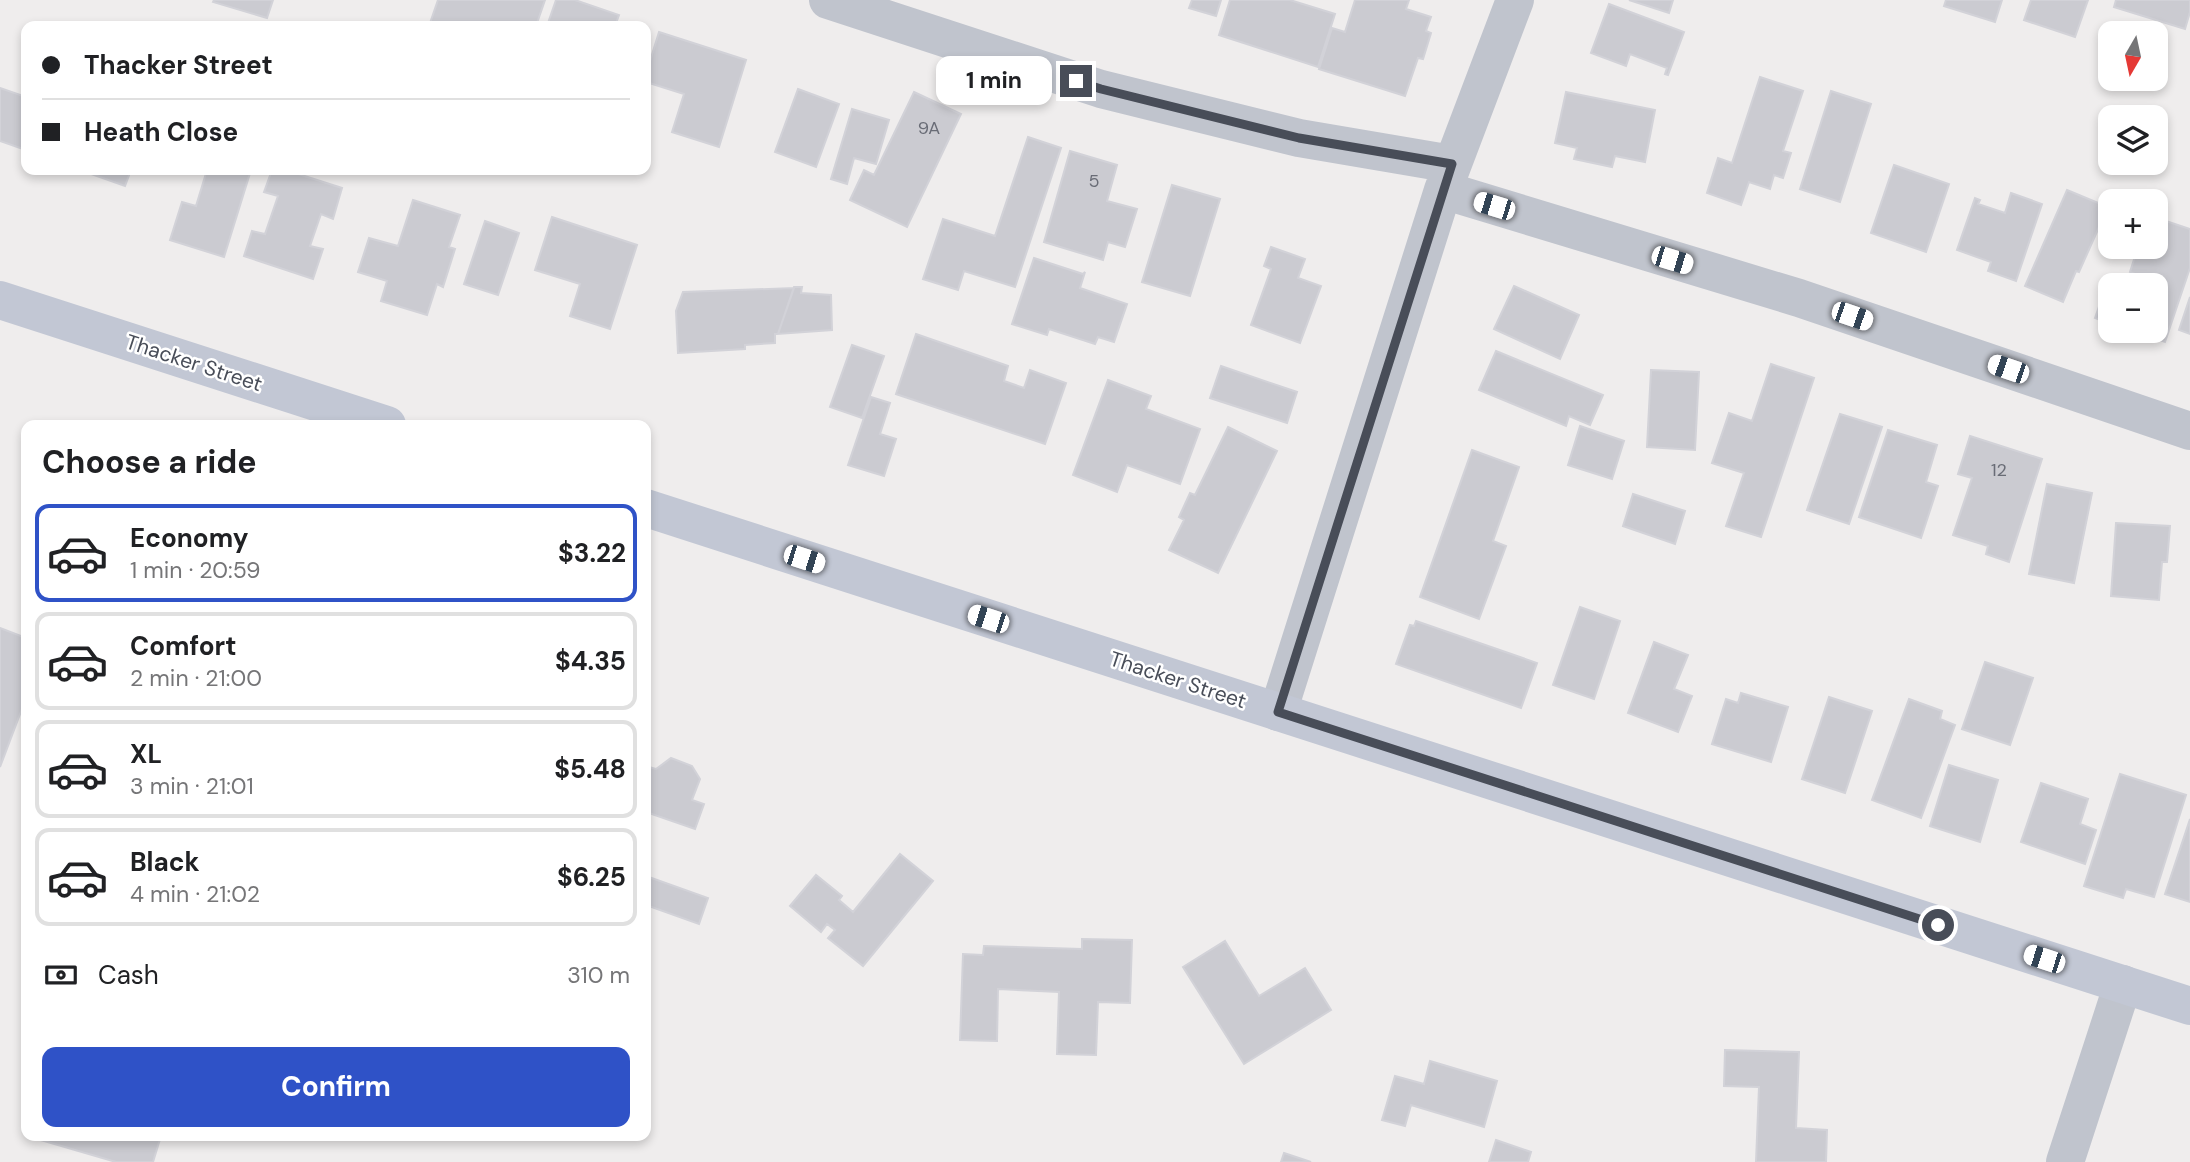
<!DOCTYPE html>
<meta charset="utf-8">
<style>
:root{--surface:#fff;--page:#f6f6f6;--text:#202124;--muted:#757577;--line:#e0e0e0;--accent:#2f52c7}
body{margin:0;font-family:"DM Sans",sans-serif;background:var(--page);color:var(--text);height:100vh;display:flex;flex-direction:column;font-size:26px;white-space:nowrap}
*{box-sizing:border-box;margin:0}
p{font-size:23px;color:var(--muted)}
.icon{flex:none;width:38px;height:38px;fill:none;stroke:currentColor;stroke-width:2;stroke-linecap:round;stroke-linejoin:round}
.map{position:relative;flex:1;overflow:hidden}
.panel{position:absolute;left:21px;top:420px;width:630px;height:721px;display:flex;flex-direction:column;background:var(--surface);border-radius:14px;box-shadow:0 4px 10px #0003}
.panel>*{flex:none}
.hud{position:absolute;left:21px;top:21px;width:630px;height:154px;border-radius:14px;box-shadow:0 4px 10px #0003;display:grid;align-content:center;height:154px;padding:0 21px;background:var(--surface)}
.needle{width:46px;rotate:189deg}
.tools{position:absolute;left:2098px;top:21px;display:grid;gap:14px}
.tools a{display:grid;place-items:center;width:70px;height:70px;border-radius:14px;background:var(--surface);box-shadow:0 4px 10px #0003;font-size:35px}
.end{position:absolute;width:32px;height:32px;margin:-16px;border:9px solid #484d58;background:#fff;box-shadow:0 0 0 4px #fff}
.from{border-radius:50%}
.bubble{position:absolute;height:49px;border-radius:14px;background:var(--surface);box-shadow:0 4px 10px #0003;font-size:23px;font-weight:700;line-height:49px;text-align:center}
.car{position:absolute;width:21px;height:42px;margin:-21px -10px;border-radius:9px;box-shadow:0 0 5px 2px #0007;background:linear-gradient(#fff 24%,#345 0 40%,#fff 0 76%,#345 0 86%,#fff 0)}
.hud b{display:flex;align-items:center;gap:24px;height:66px;font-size:26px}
.hud b+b{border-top:2px solid var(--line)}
.hud i{width:18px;height:18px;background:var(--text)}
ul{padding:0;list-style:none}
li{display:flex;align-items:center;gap:21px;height:98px;margin:0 14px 10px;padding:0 7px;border:4px solid var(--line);border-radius:14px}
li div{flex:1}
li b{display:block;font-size:26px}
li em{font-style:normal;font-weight:700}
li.selected{border-color:var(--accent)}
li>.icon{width:63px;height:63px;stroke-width:1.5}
h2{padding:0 21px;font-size:32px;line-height:84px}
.pay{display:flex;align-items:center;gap:18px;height:77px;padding:0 21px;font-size:26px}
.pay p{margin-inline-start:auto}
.primary-button{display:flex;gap:14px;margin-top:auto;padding:14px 21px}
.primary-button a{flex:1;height:80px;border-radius:14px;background:var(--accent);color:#fff;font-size:28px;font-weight:700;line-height:80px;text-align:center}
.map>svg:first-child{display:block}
</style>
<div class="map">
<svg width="2190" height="1162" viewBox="0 0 2190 1162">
<rect width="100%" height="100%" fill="#efeded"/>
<!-- building -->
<path fill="#cbcbd1" stroke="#d2d2d8" stroke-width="2" d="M 214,0 L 273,0 L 267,18 L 213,2 Z
M 438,0 L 545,0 L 536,26 L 429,26 Z
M 556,0 L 575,0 L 619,15 L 615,26 L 547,26 Z
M 1192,0 L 1221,0 L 1216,16 L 1189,8 Z
M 1230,0 L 1290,0 L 1335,14 L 1318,67 L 1219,35 Z
M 1355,0 L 1409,0 L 1406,9 L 1431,17 L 1426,31 L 1431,33 L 1423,59 L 1418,58 L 1405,96 L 1319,69 L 1332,28 L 1345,32 Z
M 1629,0 L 1673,0 L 1669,13 Z
M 1946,0 L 2002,0 L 1995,22 L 1944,6 Z
M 2031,0 L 2088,0 L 2075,37 L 2024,20 Z
M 2116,0 L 2190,0 L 2190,12 L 2185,29 L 2114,7 Z
M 1609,4 L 1684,32 L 1668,75 L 1665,74 L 1667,68 L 1630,54 L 1626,66 L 1591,53 Z
M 659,32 L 746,60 L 719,147 L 672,132 L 684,94 L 646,82 L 646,74 Z
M 1760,77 L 1803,91 L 1783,151 L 1791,153 L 1783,178 L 1774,175 L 1770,189 L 1749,182 L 1741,205 L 1707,193 L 1718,158 L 1732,163 Z
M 0,88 L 26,97 L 26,150 L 0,141 Z
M 798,89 L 839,104 L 816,167 L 775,152 Z
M 1831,91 L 1871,104 L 1840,202 L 1800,189 Z
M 914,92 L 961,114 L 907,227 L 850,200 L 864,170 L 874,175 Z
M 1566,92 L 1655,110 L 1645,162 L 1615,156 L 1612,167 L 1574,159 L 1577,148 L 1555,143 Z
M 852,109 L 889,120 L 876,164 L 854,158 L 847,184 L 831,179 Z
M 1028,137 L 1061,148 L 1015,287 L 964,271 L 958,290 L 923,279 L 943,219 L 995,236 Z
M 1070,151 L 1117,165 L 1107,201 L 1137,209 L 1125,247 L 1108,242 L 1103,260 L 1044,242 Z
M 1894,165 L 1949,184 L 1926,252 L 1871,233 Z
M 80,170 L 131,170 L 125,186 Z
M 207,170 L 251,170 L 224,257 L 170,240 L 182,202 L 196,206 Z
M 272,170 L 286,170 L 342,188 L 333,219 L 321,214 L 310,246 L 323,249 L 313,279 L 244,256 L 252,231 L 265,234 L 278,196 L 264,192 Z
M 1172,185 L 1220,199 L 1190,296 L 1142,282 Z
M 2067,190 L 2108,207 L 2079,272 L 2076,271 L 2063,302 L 2025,286 Z
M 2011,193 L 2042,204 L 2016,281 L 1988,271 L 1991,262 L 1957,250 L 1975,198 L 1980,200 L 1978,204 L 2005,213 Z
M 413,200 L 460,215 L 449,247 L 455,249 L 443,287 L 437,284 L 427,315 L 381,301 L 387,281 L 358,272 L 369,238 L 398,246 Z
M 552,217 L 637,245 L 610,329 L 570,316 L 580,284 L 535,270 Z
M 2160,219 L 2190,229 L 2190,268 L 2165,342 L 2141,333 L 2142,331 L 2156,331 L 2156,285 L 2137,285 L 2140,276 L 2130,272 L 2136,253 L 2147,257 L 2150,247 L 2156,247 L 2156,230 Z
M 485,221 L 519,233 L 498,295 L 464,284 Z
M 1271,247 L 1305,259 L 1298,278 L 1321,286 L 1300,343 L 1251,325 L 1271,269 L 1264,266 Z
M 1034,258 L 1083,274 L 1085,272 L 1080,288 L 1127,304 L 1114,342 L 1098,337 L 1095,344 L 1049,329 L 1047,335 L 1012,324 Z
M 2107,284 L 2112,285 L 2110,285 L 2110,324 L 2095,318 Z
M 1514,286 L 1579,315 L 1560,359 L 1494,329 Z
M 794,287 L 802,287 L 801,293 L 831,295 L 832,330 L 778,334 Z
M 794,288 L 778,334 L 775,334 L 775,343 L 745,345 L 745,349 L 678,353 L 676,311 L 683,292 Z
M 2190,297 L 2190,334 L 2179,330 Z
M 916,334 L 1008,366 L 1004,381 L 1024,388 L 1030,370 L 1066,383 L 1045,444 L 896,394 Z
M 852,345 L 884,356 L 862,418 L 830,407 Z
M 1496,351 L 1603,395 L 1590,425 L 1569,416 L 1566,426 L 1479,390 Z
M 1771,364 L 1814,378 L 1761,537 L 1726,526 L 1744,473 L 1712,463 L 1729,413 L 1752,421 Z
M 1221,366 L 1297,392 L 1287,423 L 1210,398 Z
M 1651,370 L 1699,372 L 1695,450 L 1647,447 Z
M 1108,380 L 1151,396 L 1146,409 L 1200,429 L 1180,484 L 1127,465 L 1117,492 L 1073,475 Z
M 871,397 L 890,403 L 880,434 L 896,439 L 884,476 L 848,465 Z
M 1840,414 L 1882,427 L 1849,524 L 1807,510 Z
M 1580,426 L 1624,441 L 1612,479 L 1568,465 Z
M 1228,427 L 1277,451 L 1218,573 L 1169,550 L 1184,520 L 1179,517 L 1190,493 L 1195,495 Z
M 1888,430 L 1937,445 L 1926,482 L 1938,486 L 1921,538 L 1859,517 Z
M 1970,436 L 2042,459 L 2009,562 L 1986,554 L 1988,546 L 1953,535 L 1972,478 L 1958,474 Z
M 1472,450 L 1519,467 L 1493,541 L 1506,546 L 1479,619 L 1420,597 Z
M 2047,484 L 2092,493 L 2074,583 L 2029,574 Z
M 1633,494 L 1685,511 L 1675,544 L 1623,526 Z
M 2116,523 L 2170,526 L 2167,562 L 2162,562 L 2159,600 L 2111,596 Z
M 1580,607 L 1620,621 L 1594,699 L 1553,685 Z
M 1416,621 L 1537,663 L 1521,708 L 1396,664 L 1410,625 L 1414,626 Z
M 0,628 L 26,638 L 26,702 L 25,701 L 0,767 Z
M 1654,642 L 1688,655 L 1674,689 L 1692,696 L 1678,732 L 1628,713 Z
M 1985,662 L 2033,678 L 2010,745 L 1962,729 Z
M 1741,693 L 1788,707 L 1771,762 L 1712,744 L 1726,699 L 1738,703 Z
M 1829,697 L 1872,711 L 1845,793 L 1802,779 Z
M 1909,699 L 1942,711 L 1940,719 L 1955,725 L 1921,818 L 1872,800 Z
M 671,758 L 692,766 L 700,779 L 692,800 L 704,804 L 695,829 L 649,813 L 646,822 L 646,766 L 656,769 Z
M 1949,765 L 1998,780 L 1980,842 L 1930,826 Z
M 2120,774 L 2186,795 L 2154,897 L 2126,889 L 2123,898 L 2084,886 Z
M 2041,783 L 2088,799 L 2080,824 L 2096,830 L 2085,864 L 2021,842 Z
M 2190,819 L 2190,902 L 2165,894 Z
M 900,854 L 933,881 L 863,966 L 828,938 L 835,930 L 827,924 L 821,932 L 790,906 L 816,875 L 842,896 L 839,900 L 853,912 Z
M 646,876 L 708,898 L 699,924 L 646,905 Z
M 1082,939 L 1132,940 L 1130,1003 L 1098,1002 L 1096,1055 L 1057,1054 L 1059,992 L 998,989 L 997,1041 L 960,1040 L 963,954 L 983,955 L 984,946 L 1082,949 Z
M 1225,941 L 1259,996 L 1305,968 L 1331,1010 L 1244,1064 L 1183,967 Z
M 1725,1050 L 1799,1052 L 1796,1128 L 1827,1130 L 1826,1162 L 1756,1162 L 1759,1087 L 1724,1086 Z
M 1430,1061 L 1497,1081 L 1484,1127 L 1411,1105 L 1405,1126 L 1382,1120 L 1395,1076 L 1424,1084 Z
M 27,1136 L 161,1136 L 153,1162 L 116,1162 Z
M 1496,1140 L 1531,1152 L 1528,1162 L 1489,1162 Z
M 1284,1153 L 1311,1162 L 1281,1162 Z"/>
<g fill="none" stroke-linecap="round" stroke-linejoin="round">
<!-- street -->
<path stroke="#c0c4cd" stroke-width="38" d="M 828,0 L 1101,89 L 1299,138 L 1452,164
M 1443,190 L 1799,298 L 2190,431
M 1278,712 L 1443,190 L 1515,0
M 2065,1162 L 2123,984"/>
<!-- secondary -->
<path stroke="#c2c7d4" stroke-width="38" d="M 0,300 L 387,425
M 646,508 L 2190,1006"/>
</g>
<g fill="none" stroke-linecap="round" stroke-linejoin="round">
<!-- route -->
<path stroke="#484d58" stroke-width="9" d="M 1076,81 L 1101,89 L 1299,138 L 1452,164 L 1278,712 L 1938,925"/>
</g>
<g text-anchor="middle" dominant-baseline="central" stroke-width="5" stroke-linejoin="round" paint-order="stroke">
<!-- number labels -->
<g font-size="18" fill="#696c76">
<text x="929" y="128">9A</text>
<text x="1094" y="181">5</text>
<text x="1999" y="470">12</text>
</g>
<!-- street labels -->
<g font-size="21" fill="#484d58" stroke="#fff">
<text transform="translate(194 363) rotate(18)">Thacker Street</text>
<text transform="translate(1178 680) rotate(18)">Thacker Street</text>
</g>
</g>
</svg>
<div class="tools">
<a><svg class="needle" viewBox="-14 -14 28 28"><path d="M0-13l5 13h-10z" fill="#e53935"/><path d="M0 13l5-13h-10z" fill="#757577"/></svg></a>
<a><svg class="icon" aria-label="layers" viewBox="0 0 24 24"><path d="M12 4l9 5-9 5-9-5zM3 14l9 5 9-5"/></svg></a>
<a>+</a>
<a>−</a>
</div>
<i class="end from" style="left:1938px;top:925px"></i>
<i class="end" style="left:1076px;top:81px"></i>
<div class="bubble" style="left:936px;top:56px;width:116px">1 min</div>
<i class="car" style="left:1494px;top:206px;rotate:287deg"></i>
<i class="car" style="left:1672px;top:260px;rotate:107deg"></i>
<i class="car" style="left:1852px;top:316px;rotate:109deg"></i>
<i class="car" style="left:2008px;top:369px;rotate:289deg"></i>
<i class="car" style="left:804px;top:559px;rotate:108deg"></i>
<i class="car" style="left:988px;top:619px;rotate:288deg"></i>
<i class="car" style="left:2044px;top:959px;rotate:288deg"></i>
<div class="hud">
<b><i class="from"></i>Thacker Street</b>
<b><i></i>Heath Close</b>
</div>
<section class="panel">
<h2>Choose a ride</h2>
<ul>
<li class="selected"><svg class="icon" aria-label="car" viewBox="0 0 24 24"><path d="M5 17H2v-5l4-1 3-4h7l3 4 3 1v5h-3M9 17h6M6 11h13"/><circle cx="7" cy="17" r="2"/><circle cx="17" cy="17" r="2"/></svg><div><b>Economy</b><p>1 min · 20:59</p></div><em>$3.22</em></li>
<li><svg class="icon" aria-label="car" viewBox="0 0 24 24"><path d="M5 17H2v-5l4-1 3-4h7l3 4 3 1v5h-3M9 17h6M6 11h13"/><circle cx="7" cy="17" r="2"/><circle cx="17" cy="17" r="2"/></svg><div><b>Comfort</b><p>2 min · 21:00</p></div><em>$4.35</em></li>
<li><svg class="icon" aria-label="car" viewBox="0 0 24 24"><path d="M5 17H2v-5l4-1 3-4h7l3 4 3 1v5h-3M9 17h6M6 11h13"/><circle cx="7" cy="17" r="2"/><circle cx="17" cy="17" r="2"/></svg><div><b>XL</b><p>3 min · 21:01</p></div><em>$5.48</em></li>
<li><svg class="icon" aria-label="car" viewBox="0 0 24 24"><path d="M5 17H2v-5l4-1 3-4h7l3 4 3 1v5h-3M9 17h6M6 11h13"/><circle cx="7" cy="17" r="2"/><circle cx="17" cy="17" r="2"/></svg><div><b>Black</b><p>4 min · 21:02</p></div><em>$6.25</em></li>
</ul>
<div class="pay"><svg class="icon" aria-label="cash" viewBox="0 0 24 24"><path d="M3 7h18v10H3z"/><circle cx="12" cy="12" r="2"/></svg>Cash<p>310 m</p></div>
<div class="primary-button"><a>Confirm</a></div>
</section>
</div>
